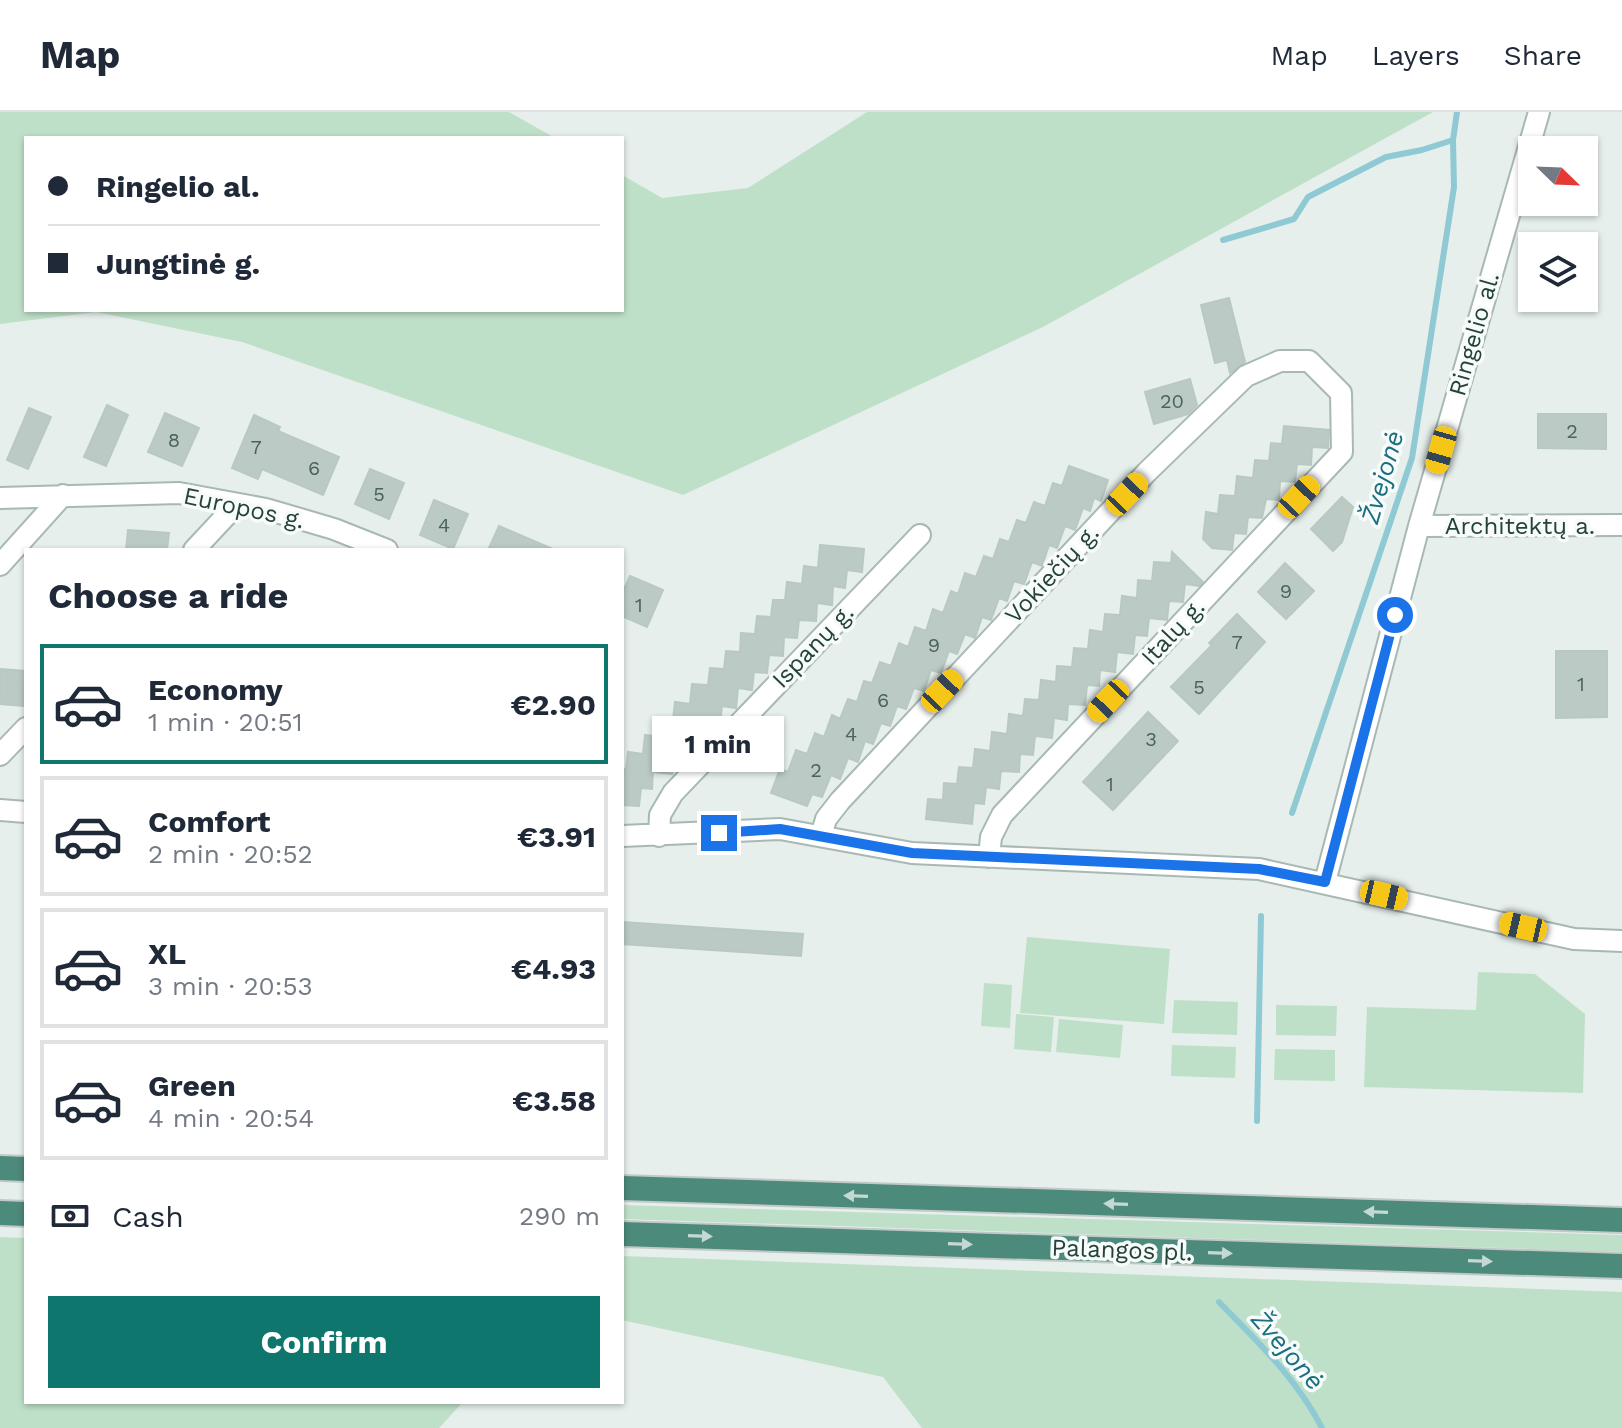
<!DOCTYPE html>
<meta charset="utf-8">
<style>
:root{--surface:#fff;--page:#f2f2f3;--text:#1f2937;--muted:#747a83;--line:#e0e1e3;--accent:#0f766e}
body{margin:0;font-family:"Work Sans",sans-serif;background:var(--page);color:var(--text);height:100vh;display:flex;flex-direction:column;font-size:30px;white-space:nowrap}
*{box-sizing:border-box;margin:0}
p{font-size:26px;color:var(--muted)}
.icon{flex:none;width:44px;height:44px;fill:none;stroke:currentColor;stroke-width:2;stroke-linecap:round;stroke-linejoin:round}
.map{position:relative;flex:1;overflow:hidden}
.side{position:absolute;left:24px;top:436px;width:600px;height:856px;display:flex;flex-direction:column;background:var(--surface);border-radius:0px;box-shadow:0 2px 6px #0004}
.side>*{flex:none}
.hud{position:absolute;left:24px;top:24px;width:600px;height:176px;border-radius:0px;box-shadow:0 2px 6px #0004;display:grid;align-content:center;height:176px;padding:0 24px;background:var(--surface)}
.needle{width:52px;rotate:113deg}
.fabs{position:absolute;left:1518px;top:24px;display:grid;gap:16px}
.fabs a{display:grid;place-items:center;width:80px;height:80px;border-radius:0px;background:var(--surface);box-shadow:0 2px 6px #0004;font-size:40px}
.end{position:absolute;width:36px;height:36px;margin:-18px;border:10px solid #1a73e8;background:#fff;box-shadow:0 0 0 4px #fff}
.from{border-radius:50%}
.bubble{position:absolute;height:56px;border-radius:0px;background:var(--surface);box-shadow:0 2px 6px #0004;font-size:26px;font-weight:700;line-height:56px;text-align:center}
.car{position:absolute;width:24px;height:48px;margin:-24px -12px;border-radius:10px;box-shadow:0 0 6px 2px #0007;background:linear-gradient(#f5c518 24%,#345 0 40%,#f5c518 0 76%,#345 0 86%,#f5c518 0)}
.hud b{display:flex;align-items:center;gap:28px;height:76px;font-size:30px}
.hud b+b{border-top:2px solid var(--line)}
.hud i{width:20px;height:20px;background:var(--text)}
ul{padding:0;list-style:none}
li{display:flex;align-items:center;gap:24px;height:120px;margin:0 16px 12px;padding:0 8px;border:4px solid var(--line);border-radius:0px}
li div{flex:1}
li b{display:block;font-size:30px}
li em{font-style:normal;font-weight:700}
li.selected{border-color:var(--accent)}
li>.icon{width:72px;height:72px;stroke-width:1.5}
h2{padding:0 24px;font-size:36px;line-height:96px}
.pay{display:flex;align-items:center;gap:20px;height:88px;padding:0 24px;font-size:30px}
.pay p{margin-inline-start:auto}
.action{display:flex;gap:16px;margin-top:auto;padding:16px 24px}
.action a{flex:1;height:92px;border-radius:0px;background:var(--accent);color:#fff;font-size:32px;font-weight:700;line-height:92px;text-align:center}
header{display:flex;align-items:center;gap:48px;box-sizing:border-box;height:112px;padding:0 40px;background:var(--surface);border-bottom:2px solid var(--line)}
header strong{font-size:38px}
nav{display:flex;gap:44px;margin-inline-start:auto;font-size:28px}
.map>svg:first-child{display:block}
</style>
<header>
<strong>Map</strong>
<nav><a>Map</a><a>Layers</a><a>Share</a></nav>
</header>
<div class="map">
<svg width="1622" height="1316" viewBox="0 0 1622 1316">
<rect width="100%" height="100%" fill="#e6efeb"/>
<!-- green -->
<path fill="#bfe0c8" d="M 0,0 L 509,0 L 555,26 L 26,26 L 26,198 L 622,198 L 622,63 L 662,86 L 748,76 L 867,0 L 1433,0 L 1043,215 L 683,383 L 242,230 L 96,200 L 0,212 Z
M 1027,825 L 1170,837 L 1164,912 L 1020,901 Z
M 1478,860 L 1535,862 L 1585,902 L 1583,981 L 1364,975 L 1367,895 L 1476,898 Z
M 984,871 L 1012,873 L 1010,916 L 981,914 Z
M 1174,888 L 1238,890 L 1237,923 L 1172,921 Z
M 1276,893 L 1337,894 L 1336,924 L 1276,923 Z
M 1016,902 L 1054,905 L 1051,940 L 1014,937 Z
M 1059,907 L 1123,913 L 1120,946 L 1056,940 Z
M 1172,933 L 1236,935 L 1235,966 L 1171,964 Z
M 1275,937 L 1335,938 L 1335,969 L 1274,968 Z
M 622,1093 L 1622,1123 L 1622,1140 L 622,1107 Z
M 0,1125 L 26,1126 L 26,1290 L 463,1290 L 439,1316 L 0,1316 Z
M 622,1144 L 1622,1180 L 1622,1316 L 922,1316 L 883,1265 L 622,1208 Z"/>
<g fill="none" stroke-linecap="round" stroke-linejoin="round">
<!-- stream -->
<path stroke="#8ec9d4" stroke-width="6" d="M 1223,128 L 1294,107 L 1308,85 L 1386,45 L 1422,38 L 1453,28 L 1457,0
M 1292,701 L 1412,346 L 1454,75 L 1453,28
M 1257,1009 L 1261,804
M 1219,1190 C 1257,1229 1297,1267 1322,1316"/>
</g>
<!-- building -->
<path fill="#bbcac4" stroke="#b8c9c2" stroke-width="2" d="M 1229,186 L 1245,250 L 1230,261 L 1227,248 L 1215,251 L 1201,193 Z
M 1190,267 L 1197,293 L 1188,302 L 1154,312 L 1145,280 Z
M 107,293 L 128,303 L 106,354 L 84,345 Z
M 29,296 L 51,305 L 28,357 L 7,348 Z
M 165,301 L 199,316 L 182,354 L 148,340 Z
M 1538,302 L 1606,302 L 1606,337 L 1538,336 Z
M 254,303 L 280,315 L 278,319 L 339,345 L 323,383 L 262,357 L 258,367 L 232,356 Z
M 1284,314 L 1329,318 L 1328,336 L 1312,335 L 1311,353 L 1297,352 L 1295,370 L 1280,369 L 1279,388 L 1266,387 L 1262,406 L 1248,405 L 1246,422 L 1234,421 L 1232,438 L 1212,436 L 1203,427 L 1206,400 L 1218,402 L 1220,383 L 1235,384 L 1237,364 L 1253,366 L 1255,348 L 1269,349 L 1271,331 L 1282,332 Z
M 1069,354 L 1108,368 L 1101,389 L 1094,386 L 1090,399 L 1083,396 L 1075,418 L 1065,414 L 1057,436 L 1049,433 L 1042,454 L 1032,450 L 1024,472 L 1014,469 L 1007,489 L 999,486 L 991,508 L 982,505 L 975,526 L 965,522 L 957,542 L 949,539 L 941,561 L 931,558 L 924,579 L 914,576 L 906,597 L 897,594 L 890,614 L 881,611 L 873,632 L 865,629 L 858,650 L 848,646 L 840,667 L 831,663 L 822,685 L 812,682 L 807,694 L 771,681 L 780,657 L 788,660 L 796,638 L 807,642 L 815,621 L 824,625 L 832,603 L 840,607 L 848,587 L 857,590 L 864,569 L 872,571 L 880,550 L 891,554 L 899,531 L 908,535 L 915,515 L 926,519 L 933,497 L 943,501 L 951,479 L 958,482 L 965,461 L 976,465 L 984,444 L 993,447 L 1000,427 L 1009,430 L 1017,408 L 1026,411 L 1034,390 L 1045,394 L 1053,371 L 1062,374 Z
M 370,357 L 404,371 L 389,407 L 355,392 Z
M 1342,385 L 1353,395 L 1342,430 L 1333,439 L 1311,417 Z
M 434,388 L 468,402 L 453,437 L 420,423 Z
M 499,414 L 555,438 L 488,438 Z
M 128,418 L 169,421 L 167,438 L 126,438 Z
M 820,433 L 864,437 L 862,460 L 847,458 L 845,476 L 833,474 L 832,493 L 817,491 L 816,509 L 799,508 L 797,526 L 784,525 L 783,544 L 769,543 L 767,561 L 754,560 L 752,578 L 738,576 L 736,596 L 722,594 L 720,612 L 703,611 L 702,628 L 690,627 L 688,646 L 674,644 L 672,662 L 653,660 L 652,677 L 641,676 L 639,694 L 622,693 L 622,657 L 626,657 L 628,640 L 643,642 L 645,623 L 659,625 L 660,607 L 673,608 L 675,590 L 690,592 L 692,572 L 708,573 L 710,556 L 724,557 L 726,539 L 740,540 L 741,521 L 755,522 L 757,504 L 771,505 L 773,488 L 785,488 L 787,470 L 802,472 L 804,454 L 818,456 Z
M 1172,440 L 1203,470 L 1199,474 L 1185,472 L 1183,490 L 1169,489 L 1167,508 L 1149,506 L 1147,524 L 1135,523 L 1133,542 L 1117,540 L 1115,560 L 1100,558 L 1099,574 L 1087,573 L 1085,593 L 1068,592 L 1067,608 L 1054,606 L 1052,626 L 1035,624 L 1033,643 L 1020,642 L 1019,660 L 1001,659 L 999,677 L 986,675 L 984,692 L 974,691 L 972,712 L 926,707 L 928,687 L 943,688 L 944,671 L 957,672 L 959,655 L 973,656 L 975,637 L 990,639 L 992,620 L 1007,622 L 1009,602 L 1023,604 L 1025,587 L 1039,588 L 1041,568 L 1056,570 L 1057,554 L 1072,555 L 1074,536 L 1088,537 L 1090,518 L 1103,520 L 1105,502 L 1120,503 L 1122,484 L 1137,486 L 1138,468 L 1152,469 L 1154,450 L 1171,451 Z
M 1285,451 L 1314,479 L 1286,507 L 1258,480 Z
M 630,464 L 663,478 L 647,515 L 622,504 L 622,482 Z
M 1237,502 L 1265,530 L 1199,602 L 1171,575 L 1212,533 L 1209,531 Z
M 1556,539 L 1607,539 L 1607,605 L 1556,606 Z
M 0,557 L 26,559 L 23,594 L 0,592 Z
M 1148,600 L 1178,629 L 1113,698 L 1083,670 Z
M 622,810 L 803,822 L 801,844 L 622,832 Z"/>
<g fill="none" stroke-linecap="round" stroke-linejoin="round">
<!-- minor casing -->
<g stroke="#a8b8b2" stroke-width="24">
<path id="minor" d="M 0,386 L 179,381 L 266,397 L 334,417 L 387,438
M 1419,414 L 1622,413
M 194,438 L 237,392
M 0,453 L 63,383
M 0,643 L 26,616
M 0,698 L 26,700
M 622,724 L 780,717 L 912,741 L 1259,757 L 1574,827 L 1622,829
M 659,724 L 660,703 L 673,681 L 920,423
M 821,724 L 826,707 L 840,689 L 1147,360 L 1246,264 L 1280,249 L 1309,249 L 1341,281 L 1342,340 L 1002,703 L 991,725 L 989,745
M 1325,770 L 1419,414 L 1539,0"/>
</g>
<!-- trunk casing -->
<g stroke="#c2cac8" stroke-width="28">
<path id="trunk" d="M 0,1056 L 26,1057
M 622,1076 L 1622,1108
M 0,1101 L 26,1102
M 622,1122 L 1622,1154"/>
</g>
<!-- minor -->
<use href="#minor" stroke="#fff" stroke-width="20"/>
<!-- trunk -->
<use href="#trunk" stroke="#4c8a7c" stroke-width="24"/>
</g>
<!-- one-way arrows -->
<defs><path id="oneway-solid" d="M-6-.8H1V-3.2L6.5 0L1 3.2V.8H-6Z" transform="scale(2)"/></defs>
<g fill="#c4d9d4">
<use href="#oneway-solid" transform="translate(856 1084) rotate(-178)"/>
<use href="#oneway-solid" transform="translate(1116 1092) rotate(-178)"/>
<use href="#oneway-solid" transform="translate(1376 1100) rotate(-178)"/>
<use href="#oneway-solid" transform="translate(700 1124) rotate(2)"/>
<use href="#oneway-solid" transform="translate(960 1132) rotate(2)"/>
<use href="#oneway-solid" transform="translate(1220 1141) rotate(2)"/>
<use href="#oneway-solid" transform="translate(1480 1149) rotate(2)"/>
</g>
<g fill="none" stroke-linecap="round" stroke-linejoin="round">
<!-- route -->
<path stroke="#1a73e8" stroke-width="10" d="M 719,721 L 780,717 L 912,741 L 1259,757 L 1325,770 L 1395,503"/>
</g>
<g text-anchor="middle" dominant-baseline="central" stroke-width="7" stroke-linejoin="round" paint-order="stroke">
<!-- number labels -->
<g font-size="20" fill="#4a645c">
<text x="1172" y="289">20</text>
<text x="1572" y="319">2</text>
<text x="174" y="328">8</text>
<text x="256" y="335">7</text>
<text x="314" y="356">6</text>
<text x="379" y="382">5</text>
<text x="444" y="413">4</text>
<text x="1286" y="479">9</text>
<text x="639" y="493">1</text>
<text x="1237" y="530">7</text>
<text x="934" y="533">9</text>
<text x="1581" y="572">1</text>
<text x="1199" y="575">5</text>
<text x="883" y="588">6</text>
<text x="851" y="622">4</text>
<text x="1151" y="627">3</text>
<text x="816" y="658">2</text>
<text x="1110" y="672">1</text>
</g>
<!-- street labels -->
<g font-size="24" fill="#24423a" stroke="#f7fbf9">
<text transform="translate(1474 222) rotate(-74)">Ringelio al.</text>
<text transform="translate(244 396) rotate(12)">Europos g.</text>
<text x="1520" y="414">Architektų a.</text>
<text transform="translate(1052 462) rotate(-47)">Vokiečių g.</text>
<text transform="translate(1173 520) rotate(-47)">Italų g.</text>
<text transform="translate(813 534) rotate(-46)">Ispanų g.</text>
<text transform="translate(1122 1138) rotate(2)">Palangos pl.</text>
</g>
<!-- water labels -->
<g font-size="26" font-style="italic" fill="#1c6f80" stroke="#f7fbf9">
<text transform="translate(1382 365) rotate(-74)">Žvejonė</text>
<text transform="translate(1288 1238) rotate(49)">Žvejonė</text>
</g>
</g>
</svg>
<div class="fabs">
<a><svg class="needle" viewBox="-14 -14 28 28"><path d="M0-13l5 13h-10z" fill="#e53935"/><path d="M0 13l5-13h-10z" fill="#747a83"/></svg></a>
<a><svg class="icon" aria-label="layers" viewBox="0 0 24 24"><path d="M12 4l9 5-9 5-9-5zM3 14l9 5 9-5"/></svg></a>
</div>
<i class="end from" style="left:1395px;top:503px"></i>
<i class="end" style="left:719px;top:721px"></i>
<div class="bubble" style="left:652px;top:604px;width:132px">1 min</div>
<i class="car" style="left:1441px;top:338px;rotate:196deg"></i>
<i class="car" style="left:1127px;top:382px;rotate:43deg"></i>
<i class="car" style="left:1299px;top:385px;rotate:43deg"></i>
<i class="car" style="left:942px;top:579px;rotate:43deg"></i>
<i class="car" style="left:1108px;top:589px;rotate:223deg"></i>
<i class="car" style="left:1384px;top:783px;rotate:103deg"></i>
<i class="car" style="left:1523px;top:815px;rotate:283deg"></i>
<div class="hud">
<b><i class="from"></i>Ringelio al.</b>
<b><i></i>Jungtinė g.</b>
</div>
<section class="side">
<h2>Choose a ride</h2>
<ul>
<li class="selected"><svg class="icon" aria-label="car" viewBox="0 0 24 24"><path d="M5 17H2v-5l4-1 3-4h7l3 4 3 1v5h-3M9 17h6M6 11h13"/><circle cx="7" cy="17" r="2"/><circle cx="17" cy="17" r="2"/></svg><div><b>Economy</b><p>1 min · 20:51</p></div><em>€2.90</em></li>
<li><svg class="icon" aria-label="car" viewBox="0 0 24 24"><path d="M5 17H2v-5l4-1 3-4h7l3 4 3 1v5h-3M9 17h6M6 11h13"/><circle cx="7" cy="17" r="2"/><circle cx="17" cy="17" r="2"/></svg><div><b>Comfort</b><p>2 min · 20:52</p></div><em>€3.91</em></li>
<li><svg class="icon" aria-label="car" viewBox="0 0 24 24"><path d="M5 17H2v-5l4-1 3-4h7l3 4 3 1v5h-3M9 17h6M6 11h13"/><circle cx="7" cy="17" r="2"/><circle cx="17" cy="17" r="2"/></svg><div><b>XL</b><p>3 min · 20:53</p></div><em>€4.93</em></li>
<li><svg class="icon" aria-label="car" viewBox="0 0 24 24"><path d="M5 17H2v-5l4-1 3-4h7l3 4 3 1v5h-3M9 17h6M6 11h13"/><circle cx="7" cy="17" r="2"/><circle cx="17" cy="17" r="2"/></svg><div><b>Green</b><p>4 min · 20:54</p></div><em>€3.58</em></li>
</ul>
<div class="pay"><svg class="icon" aria-label="cash" viewBox="0 0 24 24"><path d="M3 7h18v10H3z"/><circle cx="12" cy="12" r="2"/></svg>Cash<p>290 m</p></div>
<div class="action"><a>Confirm</a></div>
</section>
</div>
